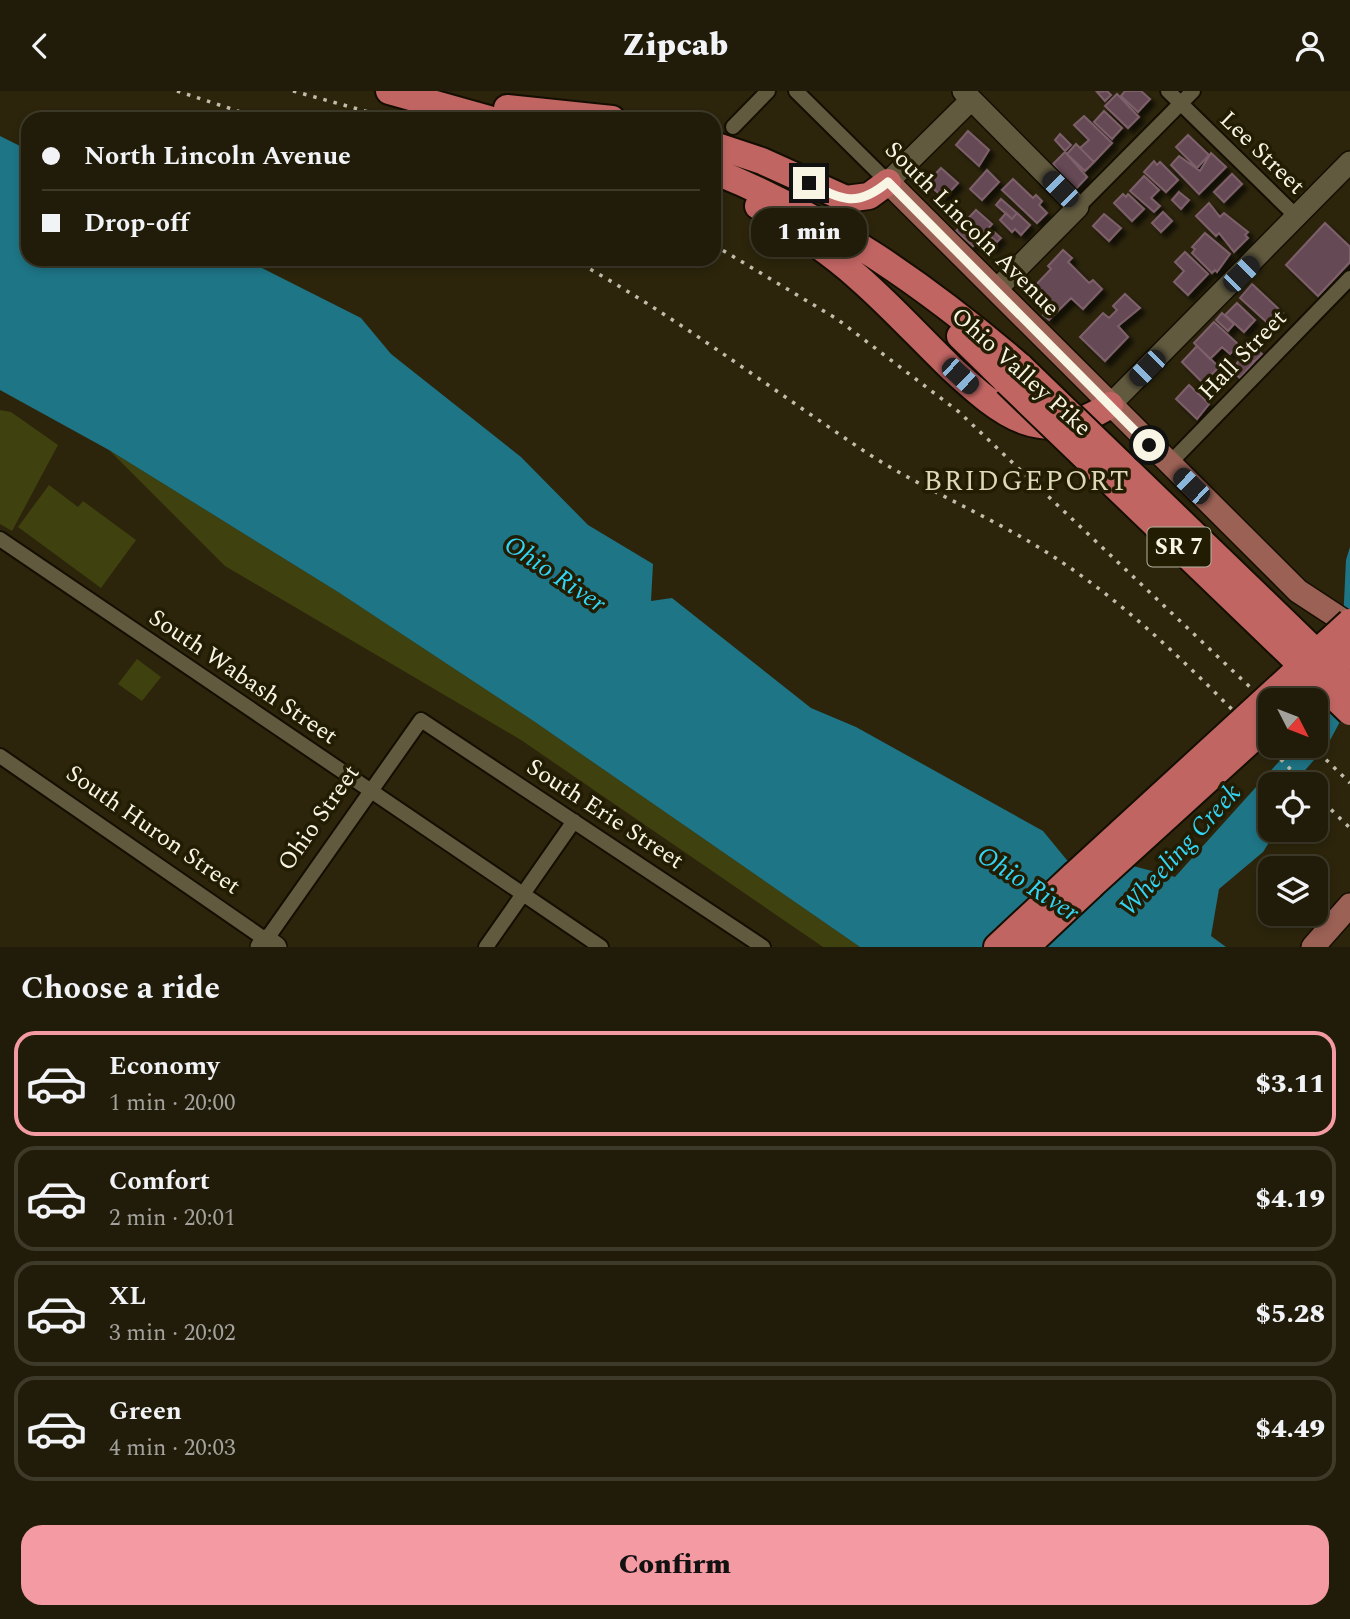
<!DOCTYPE html>
<meta charset="utf-8">
<style>
:root{--surface:#211c09;--page:#292512;--text:#f1f3f6;--muted:#a2a19c;--line:#3e3a2a;--accent:#f49aa2}
body{margin:0;font-family:Spectral,serif;background:var(--page);color:var(--text);height:100vh;display:flex;flex-direction:column;font-size:26px;white-space:nowrap}
*{box-sizing:border-box;margin:0}
p{font-size:23px;color:var(--muted)}
.icon{flex:none;width:38px;height:38px;fill:none;stroke:currentColor;stroke-width:2;stroke-linecap:round;stroke-linejoin:round}
.map{position:relative;height:856px;overflow:hidden}
.details{display:flex;flex-direction:column;background:var(--surface);flex:1}
.details>*{flex:none}
.banner{position:absolute;left:21px;top:21px;width:700px;height:154px;border-radius:21px;box-shadow:0 4px 10px #0003,0 0 0 2px var(--line);display:grid;align-content:center;height:154px;padding:0 21px;background:var(--surface)}
.needle{width:46px;rotate:132deg}
.tools{position:absolute;left:1258px;top:597px;display:grid;gap:14px}
.tools a{display:grid;place-items:center;width:70px;height:70px;border-radius:14px;background:var(--surface);box-shadow:0 4px 10px #0003,0 0 0 2px var(--line);font-size:35px}
.end{position:absolute;width:32px;height:32px;margin:-16px;border:9px solid #f8f5e5;background:#111;box-shadow:0 0 0 4px #111}
.from{border-radius:50%}
.bubble{position:absolute;height:49px;border-radius:21px;background:var(--surface);box-shadow:0 4px 10px #0003,0 0 0 2px var(--line);font-size:23px;font-weight:800;line-height:49px;text-align:center}
.car{position:absolute;width:21px;height:42px;margin:-21px -10px;border-radius:9px;box-shadow:0 0 5px 2px #0007;background:linear-gradient(#222 24%,#8ab4d8 0 40%,#222 0 76%,#8ab4d8 0 86%,#222 0)}
.banner b{display:flex;align-items:center;gap:24px;height:66px;font-size:26px}
.banner b+b{border-top:2px solid var(--line)}
.banner i{width:18px;height:18px;background:var(--text)}
ul{padding:0;list-style:none}
li{display:flex;align-items:center;gap:21px;height:105px;margin:0 14px 10px;padding:0 7px;border:4px solid var(--line);border-radius:21px}
li div{flex:1}
li b{display:block;font-size:26px}
li em{font-style:normal;font-weight:800}
li.selected{border-color:var(--accent)}
li>.icon{width:63px;height:63px;stroke-width:1.5}
h2{padding:0 21px;font-size:32px;line-height:84px}
.button{display:flex;gap:14px;margin-top:auto;padding:14px 21px}
.button a{flex:1;height:80px;border-radius:21px;background:var(--accent);color:#111;font-size:28px;font-weight:800;line-height:80px;text-align:center}
header{display:flex;justify-content:space-between;align-items:center;height:91px;padding:0 21px;background:var(--surface);font-size:32px;font-weight:800}
.map>svg:first-child{display:block}
</style>
<header><svg class="icon" aria-label="back" viewBox="0 0 24 24"><path d="M15 5l-7 7 7 7"/></svg>Zipcab<svg class="icon" aria-label="person" viewBox="0 0 24 24"><circle cx="12" cy="8" r="4"/><path d="M4 21q1-7 8-7t8 7"/></svg></header>
<div class="map">
<svg width="1350" height="856" viewBox="0 0 1350 856">
<defs>
<filter id="shadow"><feDropShadow dx="5" dy="5" stdDeviation="2" flood-color="#0009"/></filter>
</defs>
<rect width="100%" height="100%" fill="#2c250c"/>
<!-- green -->
<path fill="#3f410e" d="M 0,319 L 11,321 L 58,354 L 12,440 L 0,433 Z
M 109,359 L 338,501 L 532,629 L 860,856 L 823,856 L 521,649 L 225,475 Z
M 49,394 L 78,416 L 83,410 L 136,449 L 101,497 L 18,436 Z
M 137,568 L 161,586 L 142,610 L 118,593 Z"/>
<!-- water -->
<path fill="#1e7586" d="M 0,45 L 28,59 L 28,168 L 244,168 L 361,227 L 391,263 L 521,366 L 588,434 L 653,473 L 651,510 L 672,507 L 811,617 L 856,636 L 1043,740 L 1094,802 L 1133,775 L 1175,786 L 1293,655 L 1316,654 L 1316,628 L 1342,552 L 1346,469 L 1350,456 L 1350,612 L 1328,653 L 1293,693 L 1270,693 L 1270,738 L 1277,739 L 1263,761 L 1219,798 L 1211,845 L 1226,856 L 860,856 L 532,629 L 338,501 L 109,359 L 0,299 Z"/>
<!-- building -->
<path fill="#654954" stroke="#7d606b" stroke-width="2" filter="url(#shadow)" d="M 1107,0 L 1111,4 L 1105,10 L 1097,1 Z
M 1125,0 L 1141,0 L 1150,8 L 1138,21 L 1121,5 Z
M 1117,3 L 1139,26 L 1128,37 L 1105,15 Z
M 1104,20 L 1122,37 L 1112,48 L 1094,31 Z
M 1084,25 L 1112,52 L 1094,71 L 1080,57 L 1089,49 L 1074,34 Z
M 968,40 L 989,59 L 979,75 L 956,54 Z
M 1060,43 L 1071,54 L 1065,60 L 1055,49 Z
M 1188,44 L 1209,64 L 1197,77 L 1176,56 Z
M 1076,53 L 1094,71 L 1085,80 L 1067,63 Z
M 1065,61 L 1087,86 L 1075,99 L 1053,73 Z
M 1211,62 L 1226,76 L 1199,103 L 1171,74 L 1179,65 L 1200,80 Z
M 1154,70 L 1157,74 L 1160,71 L 1178,89 L 1166,101 L 1144,81 Z
M 941,77 L 958,92 L 944,107 L 927,92 Z
M 987,79 L 999,91 L 982,109 L 970,98 Z
M 1232,83 L 1242,93 L 1224,111 L 1214,101 Z
M 1144,85 L 1159,99 L 1151,107 L 1160,115 L 1154,121 L 1130,100 Z
M 1013,88 L 1033,107 L 1036,104 L 1042,110 L 1039,114 L 1047,122 L 1037,132 L 1002,99 Z
M 1179,101 L 1189,109 L 1181,118 L 1172,109 Z
M 1123,103 L 1126,106 L 1128,103 L 1144,118 L 1132,130 L 1114,112 Z
M 1001,108 L 1017,122 L 1012,128 L 996,114 Z
M 1209,112 L 1220,126 L 1224,122 L 1248,141 L 1245,144 L 1248,147 L 1234,161 L 1219,142 L 1216,145 L 1196,125 Z
M 976,119 L 992,133 L 973,155 L 956,140 Z
M 1163,121 L 1172,130 L 1161,141 L 1152,132 Z
M 1006,122 L 1012,128 L 1017,122 L 1030,134 L 1021,144 L 1015,138 L 1012,141 L 1000,129 Z
M 1104,123 L 1121,137 L 1109,150 L 1093,135 Z
M 1325,132 L 1350,156 L 1350,171 L 1318,205 L 1286,174 Z
M 994,141 L 1001,147 L 997,151 L 990,145 Z
M 1205,142 L 1230,163 L 1217,181 L 1215,179 L 1212,182 L 1192,162 L 1195,158 L 1192,156 Z
M 989,147 L 996,153 L 992,157 L 985,152 Z
M 1063,159 L 1072,167 L 1068,171 L 1089,192 L 1093,189 L 1102,198 L 1083,218 L 1071,207 L 1049,229 L 1043,224 L 1050,217 L 1031,199 L 1051,178 L 1048,175 Z
M 1185,161 L 1208,183 L 1188,204 L 1174,191 L 1184,180 L 1175,171 Z
M 1252,193 L 1283,222 L 1271,235 L 1240,207 Z
M 1125,203 L 1140,217 L 1118,235 L 1128,246 L 1105,270 L 1080,246 L 1103,222 L 1109,227 L 1117,219 L 1113,215 Z
M 1237,212 L 1255,229 L 1244,241 L 1225,224 Z
M 1222,222 L 1234,233 L 1228,240 L 1216,229 Z
M 1214,231 L 1239,254 L 1230,263 L 1222,256 L 1210,268 L 1194,252 Z
M 1252,254 L 1262,263 L 1254,271 L 1245,263 Z
M 1197,255 L 1219,276 L 1203,292 L 1182,271 Z
M 1245,263 L 1254,271 L 1240,287 L 1231,279 Z
M 1189,294 L 1209,313 L 1197,328 L 1176,308 Z"/>
<g fill="none" stroke-linecap="round" stroke-linejoin="round">
<!-- street casing -->
<g stroke="#140e00" stroke-width="18">
<path id="street" d="M 796,0 L 888,91
M 1168,0 L 1297,126
M 733,36 L 768,0
M 1078,116 L 1193,0
M 1169,373 L 1350,187
M 0,448 L 601,856
M 0,665 L 266,849 L 421,629 L 763,856
M 486,856 L 574,730"/>
</g>
<!-- secondary casing -->
<g stroke="#140e00" stroke-width="24">
<path id="secondary" d="M 963,0 L 1078,116 L 996,199
M 888,91 L 971,9
M 1110,314 L 1350,71
M 261,856 L 266,849 L 276,856"/>
</g>
<!-- primary casing -->
<g stroke="#140e00" stroke-width="26">
<path id="primary" d="M 888,91 L 1298,500 L 1350,534
M 1313,856 L 1350,814"/>
</g>
<!-- highway casing -->
<g stroke="#140e00" stroke-width="30">
<path id="highway" d="M 389,0 L 489,28
M 507,17 L 612,28
M 714,54 L 762,70 L 846,108 L 869,105 L 888,91
M 714,80 C 828,126 928,196 1021,276
M 758,115 C 793,137 828,159 859,187 C 891,215 920,247 951,277 C 1002,324 1042,359 1110,314
M 960,245 L 1007,291
M 997,856 L 1074,784
M 1026,856 L 1091,795"/>
</g>
<!-- street -->
<use href="#street" stroke="#615a3f" stroke-width="14"/>
<!-- secondary -->
<use href="#secondary" stroke="#615a3f" stroke-width="21"/>
<!-- primary -->
<use href="#primary" stroke="#9b6155" stroke-width="23"/>
<!-- highway -->
<use href="#highway" stroke="#c16563" stroke-width="26"/>
<!-- rail -->
<path stroke="#c1bdaa" stroke-width="3.5" stroke-dasharray="3.5 7" stroke-linecap="butt" d="M 177,0 L 262,28
M 293,0 L 394,28
M 714,154 L 837,228 L 959,321 L 1270,615
M 572,168 C 674,224 767,295 864,360 C 925,400 993,426 1054,466 C 1148,527 1227,614 1305,693
M 1311,654 L 1350,692
M 1316,704 L 1350,737"/>
<!-- highway-bridge casing -->
<g stroke="#140e00" stroke-width="30" stroke-linecap="butt">
<path id="highway-bridge" d="M 1021,276 L 1350,594
M 1007,291 L 1350,621
M 1296,609 L 1350,561
M 1074,784 L 1350,531
M 1091,795 L 1270,632"/>
</g>
<!-- highway-bridge -->
<use href="#highway-bridge" stroke="#c16563" stroke-width="26"/>
</g>
<g fill="none" stroke-linecap="round" stroke-linejoin="round">
<!-- route -->
<path stroke="#f8f5e5" stroke-width="9" d="M 809,92 C 842,109 857,117 888,91 L 1149,354"/>
</g>
<g text-anchor="middle" dominant-baseline="central" stroke-width="7" stroke-linejoin="round" paint-order="stroke">
<!-- shield labels -->
<rect fill="#221c03" stroke="#b8b4a1" stroke-width="2" x="1147.5" y="436.5" width="63" height="39" rx="5"/>
<g font-size="23" font-weight="bold" fill="#f8f5e5">
<text x="1179" y="456">SR 7</text>
</g>
<!-- street labels -->
<g font-size="24" fill="#f8f5e5" stroke="#221c03">
<text transform="translate(1262 62) rotate(44)">Lee Street</text>
<text transform="translate(972 138) rotate(45)">South Lincoln Avenue</text>
<text transform="translate(1243 264) rotate(-46)">Hall Street</text>
<text transform="translate(1021 281) rotate(42)">Ohio Valley Pike</text>
<text transform="translate(243 586) rotate(34)">South Wabash Street</text>
<text transform="translate(605 723) rotate(33)">South Erie Street</text>
<text transform="translate(319 727) rotate(-55)">Ohio Street</text>
<text transform="translate(153 739) rotate(35)">South Huron Street</text>
</g>
<!-- water labels -->
<g font-size="26" font-style="italic" fill="#32d5f5" stroke="#221c03">
<text transform="translate(555 483) rotate(34)">Ohio River</text>
<text transform="translate(1180 759) rotate(-48)">Wheeling Creek</text>
<text transform="translate(1028 793) rotate(33)">Ohio River</text>
</g>
<!-- quarter labels -->
<g font-size="28" letter-spacing="2" fill="#ded7b8" stroke="#221c03">
<text x="1027" y="390">BRIDGEPORT</text>
</g>
</g>
</svg>
<div class="tools">
<a><svg class="needle" viewBox="-14 -14 28 28"><path d="M0-13l5 13h-10z" fill="#e53935"/><path d="M0 13l5-13h-10z" fill="#a2a19c"/></svg></a>
<a><svg class="icon" aria-label="locate" viewBox="0 0 24 24"><circle cx="12" cy="12" r="6"/><path d="M12 2v4M12 18v4M2 12h4M18 12h4"/></svg></a>
<a><svg class="icon" aria-label="layers" viewBox="0 0 24 24"><path d="M12 4l9 5-9 5-9-5zM3 14l9 5 9-5"/></svg></a>
</div>
<i class="end from" style="left:1149px;top:354px"></i>
<i class="end" style="left:809px;top:92px"></i>
<div class="bubble" style="left:751px;top:117px;width:116px">1 min</div>
<i class="car" style="left:1060px;top:98px;rotate:315deg"></i>
<i class="car" style="left:1241px;top:183px;rotate:45deg"></i>
<i class="car" style="left:1147px;top:277px;rotate:225deg"></i>
<i class="car" style="left:960px;top:285px;rotate:133deg"></i>
<i class="car" style="left:1191px;top:395px;rotate:314deg"></i>
<div class="banner">
<b><i class="from"></i>North Lincoln Avenue</b>
<b><i></i>Drop-off</b>
</div>
</div>
<section class="details">
<h2>Choose a ride</h2>
<ul>
<li class="selected"><svg class="icon" aria-label="car" viewBox="0 0 24 24"><path d="M5 17H2v-5l4-1 3-4h7l3 4 3 1v5h-3M9 17h6M6 11h13"/><circle cx="7" cy="17" r="2"/><circle cx="17" cy="17" r="2"/></svg><div><b>Economy</b><p>1 min · 20:00</p></div><em>$3.11</em></li>
<li><svg class="icon" aria-label="car" viewBox="0 0 24 24"><path d="M5 17H2v-5l4-1 3-4h7l3 4 3 1v5h-3M9 17h6M6 11h13"/><circle cx="7" cy="17" r="2"/><circle cx="17" cy="17" r="2"/></svg><div><b>Comfort</b><p>2 min · 20:01</p></div><em>$4.19</em></li>
<li><svg class="icon" aria-label="car" viewBox="0 0 24 24"><path d="M5 17H2v-5l4-1 3-4h7l3 4 3 1v5h-3M9 17h6M6 11h13"/><circle cx="7" cy="17" r="2"/><circle cx="17" cy="17" r="2"/></svg><div><b>XL</b><p>3 min · 20:02</p></div><em>$5.28</em></li>
<li><svg class="icon" aria-label="car" viewBox="0 0 24 24"><path d="M5 17H2v-5l4-1 3-4h7l3 4 3 1v5h-3M9 17h6M6 11h13"/><circle cx="7" cy="17" r="2"/><circle cx="17" cy="17" r="2"/></svg><div><b>Green</b><p>4 min · 20:03</p></div><em>$4.49</em></li>
</ul>
<div class="button"><a>Confirm</a></div>
</section>
